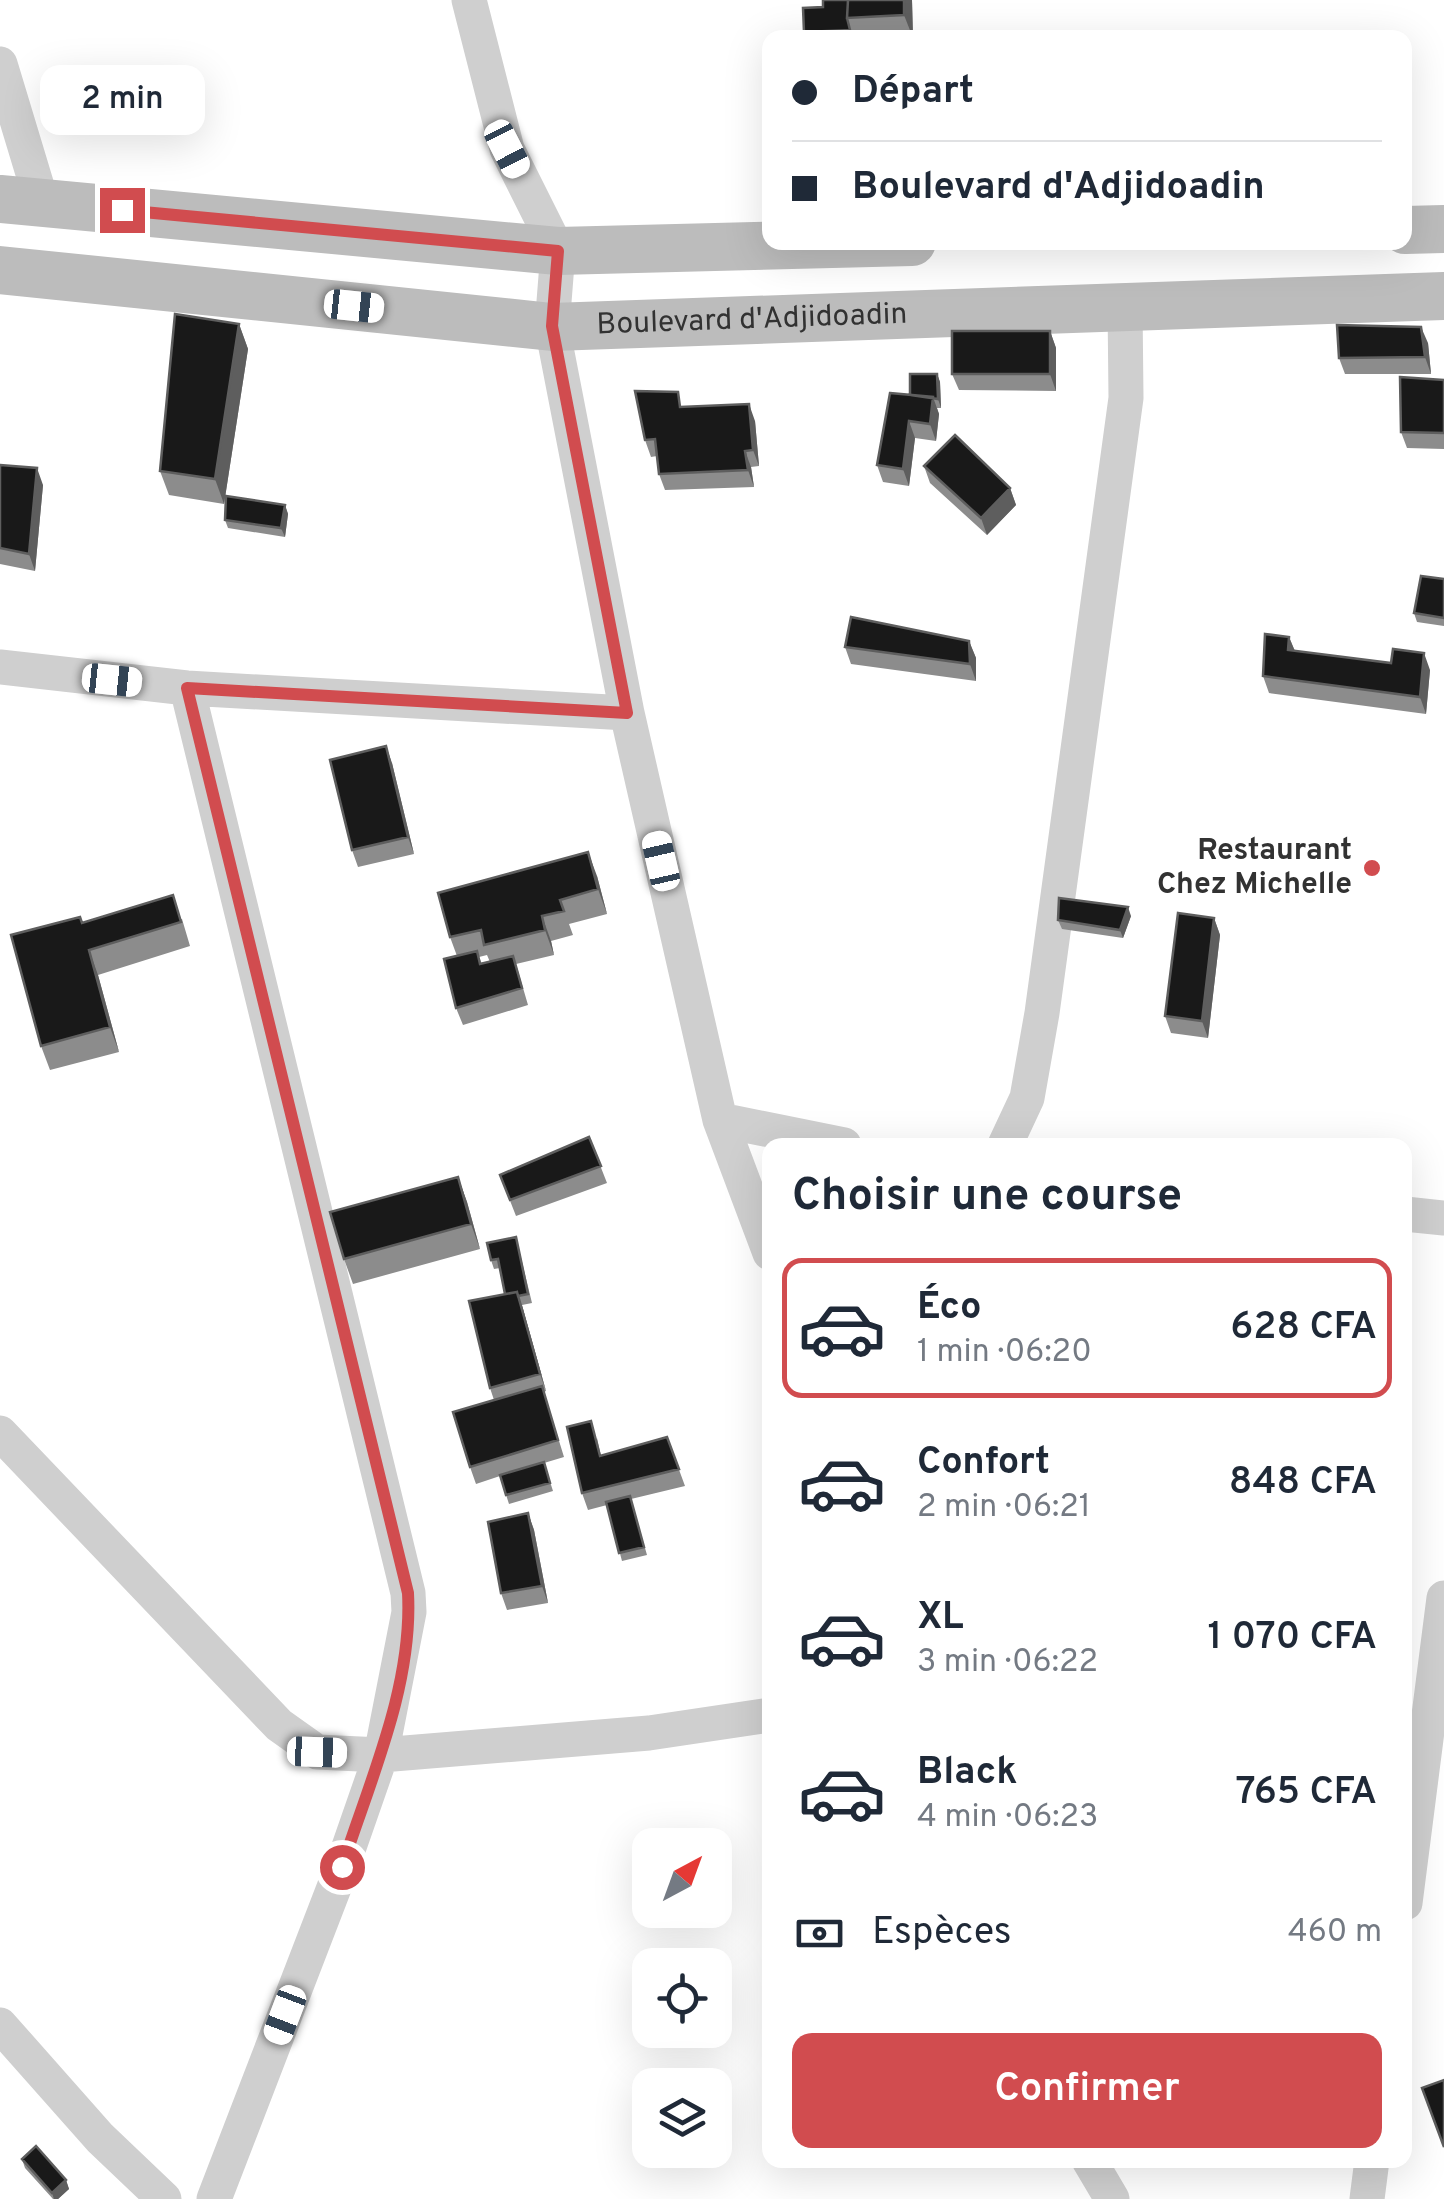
<!DOCTYPE html>
<html lang="fr">
<meta charset="utf-8">
<style>
:root{--surface:#fff;--page:#f2f2f3;--text:#1f2937;--muted:#747a83;--line:#e0e1e3;--accent:#d14c4f}
body{margin:0;font-family:Overpass,sans-serif;background:var(--page);color:var(--text);height:100vh;display:flex;flex-direction:column;font-size:38px;white-space:nowrap}
*{box-sizing:border-box;margin:0}
p{font-size:32px;color:var(--muted)}
.icon{flex:none;width:55px;height:55px;fill:none;stroke:currentColor;stroke-width:2;stroke-linecap:round;stroke-linejoin:round}
.map{position:relative;flex:1;overflow:hidden}
.side{position:absolute;left:762px;top:1138px;width:650px;height:1030px;display:flex;flex-direction:column;background:var(--surface);border-radius:20px;box-shadow:0 10px 40px #0002}
.side>*{flex:none}
.guide{position:absolute;left:762px;top:30px;width:650px;height:220px;border-radius:20px;box-shadow:0 10px 40px #0002;display:grid;align-content:center;height:220px;padding:0 30px;background:var(--surface)}
.needle{width:65px;rotate:41deg}
.buttons{position:absolute;left:632px;top:1828px;display:grid;gap:20px}
.buttons a{display:grid;place-items:center;width:100px;height:100px;border-radius:20px;background:var(--surface);box-shadow:0 10px 40px #0002;font-size:50px}
.end{position:absolute;width:45px;height:45px;margin:-22px;border:12px solid #d14c4f;background:#fff;box-shadow:0 0 0 5px #fff}
.from{border-radius:50%}
.bubble{position:absolute;height:70px;border-radius:20px;background:var(--surface);box-shadow:0 10px 40px #0002;font-size:32px;font-weight:600;line-height:70px;text-align:center}
.car{position:absolute;width:30px;height:60px;margin:-30px -15px;border-radius:12px;box-shadow:0 0 8px 2px #0007;background:linear-gradient(#fff 24%,#345 0 40%,#fff 0 76%,#345 0 86%,#fff 0)}
.guide b{display:flex;align-items:center;gap:35px;height:95px;font-size:38px}
.guide b+b{border-top:2px solid var(--line)}
.guide i{width:25px;height:25px;background:var(--text)}
ul{padding:0;list-style:none}
li{display:flex;align-items:center;gap:30px;height:140px;margin:0 20px 15px;padding:0 10px;border:5px solid transparent;border-radius:20px}
li div{flex:1}
li b{display:block;font-size:38px}
li em{font-style:normal;font-weight:600}
li.selected{border-color:var(--accent)}
li>.icon{width:90px;height:90px;stroke-width:1.5}
h2{padding:0 30px;font-size:45px;line-height:120px}
.pay{display:flex;align-items:center;gap:25px;height:110px;padding:0 30px;font-size:38px}
.pay p{margin-inline-start:auto}
.button{display:flex;gap:20px;margin-top:auto;padding:20px 30px}
.button a{flex:1;height:115px;border-radius:20px;background:var(--accent);color:#fff;font-size:40px;font-weight:600;line-height:115px;text-align:center}
.map>svg:first-child{display:block}
</style>
<div class="map">
<svg width="1444" height="2199" viewBox="0 0 1444 2199">
<rect width="100%" height="100%" fill="#fff"/>
<g fill="none" stroke-linecap="round" stroke-linejoin="round">
<!-- minor -->
<path stroke="#cfcfcf" stroke-width="35" d="M 469,0 L 507,149 L 558,251 L 552,327 L 627,713 L 720,1120 L 770,1253
M 0,64 L 42,203
M 0,667 L 187,688 L 627,713
M 187,688 L 408,1593 L 409,1612 L 381,1755 L 342,1867 L 214,2199
M 720,1120 L 844,1145
M 1005,1145 L 1027,1098 L 1042,1013 L 1126,398 L 1125,305
M 1405,1214 L 1444,1218
M 0,1433 L 279,1725 L 317,1752 L 381,1755 L 649,1733 L 770,1715
M 1405,1903 L 1444,1598
M 0,2025 L 100,2138 L 164,2199
M 1089,2160 L 1112,2199
M 1367,2199 L 1372,2160"/>
<!-- secondary -->
<g stroke="#bcbcbc" stroke-width="48">
<path d="M 0,199 L 558,251 L 912,242"/>
<path d="M 1405,230 L 1444,229"/>
<path id="s1" d="M 0,270 L 552,327 L 1444,296"/>
</g>
</g>
<!-- wall -->
<path fill="#8c8c8c" fill-rule="evenodd" d="M 912,0 L 913,38 L 806,38 L 804,32 L 823,7 Z
M 239,324 L 248,349 L 224,504 L 169,495 L 160,471 Z
M 1050,331 L 1056,348 L 1056,391 L 959,390 L 952,374 Z
M 1428,343 L 1431,374 L 1345,374 L 1339,358 Z
M 937,374 L 940,382 L 941,408 L 937,408 L 939,414 L 936,441 L 915,438 L 909,486 L 883,482 L 877,465 L 910,395 Z
M 1444,380 L 1444,449 L 1407,448 L 1401,432 Z
M 683,406 L 755,421 L 759,466 L 751,467 L 754,487 L 665,490 L 659,474 L 657,456 L 651,457 L 645,440 Z
M 0,465 L 43,485 L 35,571 L 0,564 Z
M 924,466 L 1010,488 L 1016,505 L 987,535 L 930,483 Z
M 285,505 L 288,514 L 285,537 L 228,528 L 225,520 Z
M 1444,579 L 1444,626 L 1417,622 L 1414,613 Z
M 1289,637 L 1295,651 L 1430,670 L 1426,714 L 1269,693 L 1263,676 Z
M 969,641 L 976,658 L 976,681 L 851,664 L 845,647 Z
M 392,763 L 414,854 L 358,867 L 352,850 Z
M 597,876 L 607,914 L 569,924 L 573,935 L 551,941 L 554,955 L 516,964 L 528,1005 L 463,1025 L 456,1008 L 457,956 L 450,937 ZM 487,955 L 490,962 L 482,964 L 479,957 Z
M 1131,916 L 1123,938 L 1062,929 L 1058,920 Z
M 1214,918 L 1220,935 L 1208,1038 L 1171,1033 L 1165,1016 Z
M 182,919 L 190,946 L 98,975 L 119,1052 L 50,1070 L 41,1046 L 82,923 Z
M 589,1137 L 607,1183 L 516,1216 L 500,1175 Z
M 458,1177 L 467,1202 L 480,1249 L 353,1284 L 344,1259 Z
M 516,1237 L 532,1303 L 522,1305 L 546,1391 L 544,1392 L 564,1457 L 544,1463 L 553,1491 L 509,1504 L 500,1476 L 476,1484 L 470,1467 L 494,1400 L 490,1388 L 505,1294 L 500,1268 L 494,1269 L 491,1260 Z
M 667,1437 L 685,1486 L 631,1499 L 647,1555 L 622,1561 L 607,1505 L 588,1510 L 582,1493 L 597,1438 L 601,1456 Z
M 528,1513 L 534,1530 L 548,1603 L 507,1610 L 501,1593 Z
M 22,2159 L 66,2180 L 69,2189 L 58,2199 L 53,2199 L 25,2168 Z"/>
<!-- shaded-wall -->
<path fill="#5e5e5e" d="M 904,0 L 912,0 L 913,38 L 904,15 Z
M 239,324 L 248,349 L 224,504 L 215,479 Z
M 1421,327 L 1428,343 L 1431,374 L 1425,357 Z
M 1050,331 L 1056,348 L 1056,391 L 1050,374 Z
M 937,374 L 940,382 L 941,408 L 938,399 Z
M 933,397 L 939,414 L 936,441 L 930,424 Z
M 749,404 L 755,421 L 759,466 L 753,450 Z
M 909,421 L 915,438 L 909,486 L 903,469 Z
M 745,451 L 751,467 L 754,487 L 748,470 Z
M 37,468 L 43,485 L 35,571 L 29,554 Z
M 1010,488 L 1016,505 L 987,535 L 981,518 Z
M 285,505 L 288,514 L 285,537 L 281,528 Z
M 1289,637 L 1296,654 L 1288,650 Z
M 969,641 L 976,658 L 976,681 L 970,664 Z
M 1424,653 L 1430,670 L 1426,714 L 1420,697 Z
M 386,746 L 392,763 L 414,854 L 408,837 Z
M 588,852 L 597,876 L 607,914 L 598,889 Z
M 1128,907 L 1131,916 L 1123,938 L 1120,930 Z
M 542,916 L 551,941 L 554,955 L 545,930 Z
M 1214,918 L 1220,935 L 1208,1038 L 1202,1021 Z
M 89,950 L 98,975 L 119,1052 L 110,1027 Z
M 458,1177 L 467,1202 L 480,1249 L 471,1224 Z
M 517,1292 L 523,1309 L 546,1391 L 540,1374 Z
M 528,1513 L 534,1530 L 548,1603 L 542,1586 Z
M 66,2180 L 69,2189 L 58,2199 L 54,2199 L 52,2193 Z"/>
<!-- building -->
<path fill="#191919" stroke="#5e5e5e" stroke-width="2.5" d="M 823,0 L 848,0 L 847,18 L 850,30 L 804,32 L 803,8 L 823,7 Z
M 848,0 L 904,0 L 904,15 L 847,18 Z
M 175,314 L 239,324 L 215,479 L 160,471 Z
M 1337,325 L 1421,327 L 1425,357 L 1339,358 Z
M 952,331 L 1050,331 L 1050,374 L 952,374 Z
M 910,374 L 937,374 L 938,399 L 910,395 Z
M 1400,377 L 1444,380 L 1444,433 L 1401,432 Z
M 635,391 L 678,392 L 680,407 L 749,404 L 753,450 L 745,451 L 748,470 L 659,474 L 655,439 L 645,440 Z
M 890,393 L 933,397 L 930,424 L 909,421 L 903,469 L 877,465 Z
M 955,435 L 1010,488 L 981,518 L 924,466 Z
M 0,465 L 37,468 L 29,554 L 0,548 Z
M 226,496 L 285,505 L 281,528 L 225,520 Z
M 1421,576 L 1444,579 L 1444,618 L 1414,613 Z
M 851,617 L 969,641 L 970,664 L 845,647 Z
M 1265,634 L 1289,637 L 1288,650 L 1391,663 L 1393,649 L 1424,653 L 1420,697 L 1263,676 Z
M 386,746 L 408,837 L 352,850 L 330,760 Z
M 588,852 L 598,889 L 560,900 L 564,911 L 542,916 L 545,930 L 484,945 L 481,930 L 450,937 L 438,893 Z
M 173,895 L 181,922 L 89,950 L 110,1027 L 41,1046 L 11,935 L 80,917 L 82,923 Z
M 1059,898 L 1128,907 L 1120,930 L 1058,920 Z
M 1178,913 L 1214,918 L 1202,1021 L 1165,1016 Z
M 477,951 L 480,964 L 513,956 L 522,988 L 456,1008 L 444,959 Z
M 589,1137 L 601,1166 L 510,1200 L 500,1175 Z
M 458,1177 L 471,1224 L 344,1259 L 330,1212 Z
M 516,1237 L 528,1294 L 518,1296 L 517,1292 L 505,1294 L 498,1259 L 491,1260 L 487,1243 Z
M 517,1292 L 540,1374 L 490,1388 L 469,1301 Z
M 542,1386 L 558,1440 L 470,1467 L 453,1412 Z
M 591,1421 L 600,1456 L 667,1437 L 679,1469 L 582,1493 L 567,1427 Z
M 544,1462 L 550,1483 L 506,1495 L 500,1475 Z
M 630,1496 L 644,1547 L 619,1553 L 606,1502 Z
M 528,1513 L 542,1586 L 501,1593 L 488,1522 Z
M 1444,2080 L 1444,2147 L 1422,2088 Z
M 36,2146 L 66,2180 L 52,2193 L 22,2159 Z"/>
<g fill="none" stroke-linecap="round" stroke-linejoin="round">
<!-- route -->
<path stroke="#d14c4f" stroke-width="12" d="M 122,210 L 558,251 L 552,326 L 627,713 L 187,688 L 408,1593 C 413,1686 370,1780 342,1867"/>
</g>
<!-- markers -->
<circle fill="#d14c4f" stroke="#fff" stroke-width="4" cx="1372" cy="868" r="10"/>
<g text-anchor="middle" dominant-baseline="central" stroke-width="10" stroke-linejoin="round" paint-order="stroke">
<!-- street labels -->
<g font-size="30" fill="#323232" stroke="#fff">
<text stroke="none"><textPath href="#s1" startOffset="755">Boulevard d'Adjidoadin</textPath></text>
</g>
<!-- poi labels -->
<g font-size="30" font-weight="bold" fill="#323232" stroke="#fff" text-anchor="end">
<text x="1352" y="851">Restaurant<tspan x="1352" dy="34">Chez Michelle</tspan></text>
</g>
</g>
</svg>
<div class="buttons">
<a><svg class="needle" viewBox="-14 -14 28 28"><path d="M0-13l5 13h-10z" fill="#e53935"/><path d="M0 13l5-13h-10z" fill="#747a83"/></svg></a>
<a><svg class="icon" aria-label="locate" viewBox="0 0 24 24"><circle cx="12" cy="12" r="6"/><path d="M12 2v4M12 18v4M2 12h4M18 12h4"/></svg></a>
<a><svg class="icon" aria-label="layers" viewBox="0 0 24 24"><path d="M12 4l9 5-9 5-9-5zM3 14l9 5 9-5"/></svg></a>
</div>
<i class="end from" style="left:342px;top:1867px"></i>
<i class="end" style="left:122px;top:210px"></i>
<div class="bubble" style="left:40px;top:65px;width:165px">2 min</div>
<i class="car" style="left:507px;top:149px;rotate:153deg"></i>
<i class="car" style="left:354px;top:306px;rotate:96deg"></i>
<i class="car" style="left:112px;top:680px;rotate:96deg"></i>
<i class="car" style="left:661px;top:861px;rotate:347deg"></i>
<i class="car" style="left:317px;top:1752px;rotate:92deg"></i>
<i class="car" style="left:285px;top:2015px;rotate:201deg"></i>
<div class="guide">
<b><i class="from"></i>Départ</b>
<b><i></i>Boulevard d'Adjidoadin</b>
</div>
<section class="side">
<h2>Choisir une course</h2>
<ul>
<li class="selected"><svg class="icon" aria-label="car" viewBox="0 0 24 24"><path d="M5 17H2v-5l4-1 3-4h7l3 4 3 1v5h-3M9 17h6M6 11h13"/><circle cx="7" cy="17" r="2"/><circle cx="17" cy="17" r="2"/></svg><div><b>Éco</b><p>1 min · 06:20</p></div><em>628 CFA</em></li>
<li><svg class="icon" aria-label="car" viewBox="0 0 24 24"><path d="M5 17H2v-5l4-1 3-4h7l3 4 3 1v5h-3M9 17h6M6 11h13"/><circle cx="7" cy="17" r="2"/><circle cx="17" cy="17" r="2"/></svg><div><b>Confort</b><p>2 min · 06:21</p></div><em>848 CFA</em></li>
<li><svg class="icon" aria-label="car" viewBox="0 0 24 24"><path d="M5 17H2v-5l4-1 3-4h7l3 4 3 1v5h-3M9 17h6M6 11h13"/><circle cx="7" cy="17" r="2"/><circle cx="17" cy="17" r="2"/></svg><div><b>XL</b><p>3 min · 06:22</p></div><em>1 070 CFA</em></li>
<li><svg class="icon" aria-label="car" viewBox="0 0 24 24"><path d="M5 17H2v-5l4-1 3-4h7l3 4 3 1v5h-3M9 17h6M6 11h13"/><circle cx="7" cy="17" r="2"/><circle cx="17" cy="17" r="2"/></svg><div><b>Black</b><p>4 min · 06:23</p></div><em>765 CFA</em></li>
</ul>
<div class="pay"><svg class="icon" aria-label="cash" viewBox="0 0 24 24"><path d="M3 7h18v10H3z"/><circle cx="12" cy="12" r="2"/></svg>Espèces<p>460 m</p></div>
<div class="button"><a>Confirmer</a></div>
</section>
</div>
